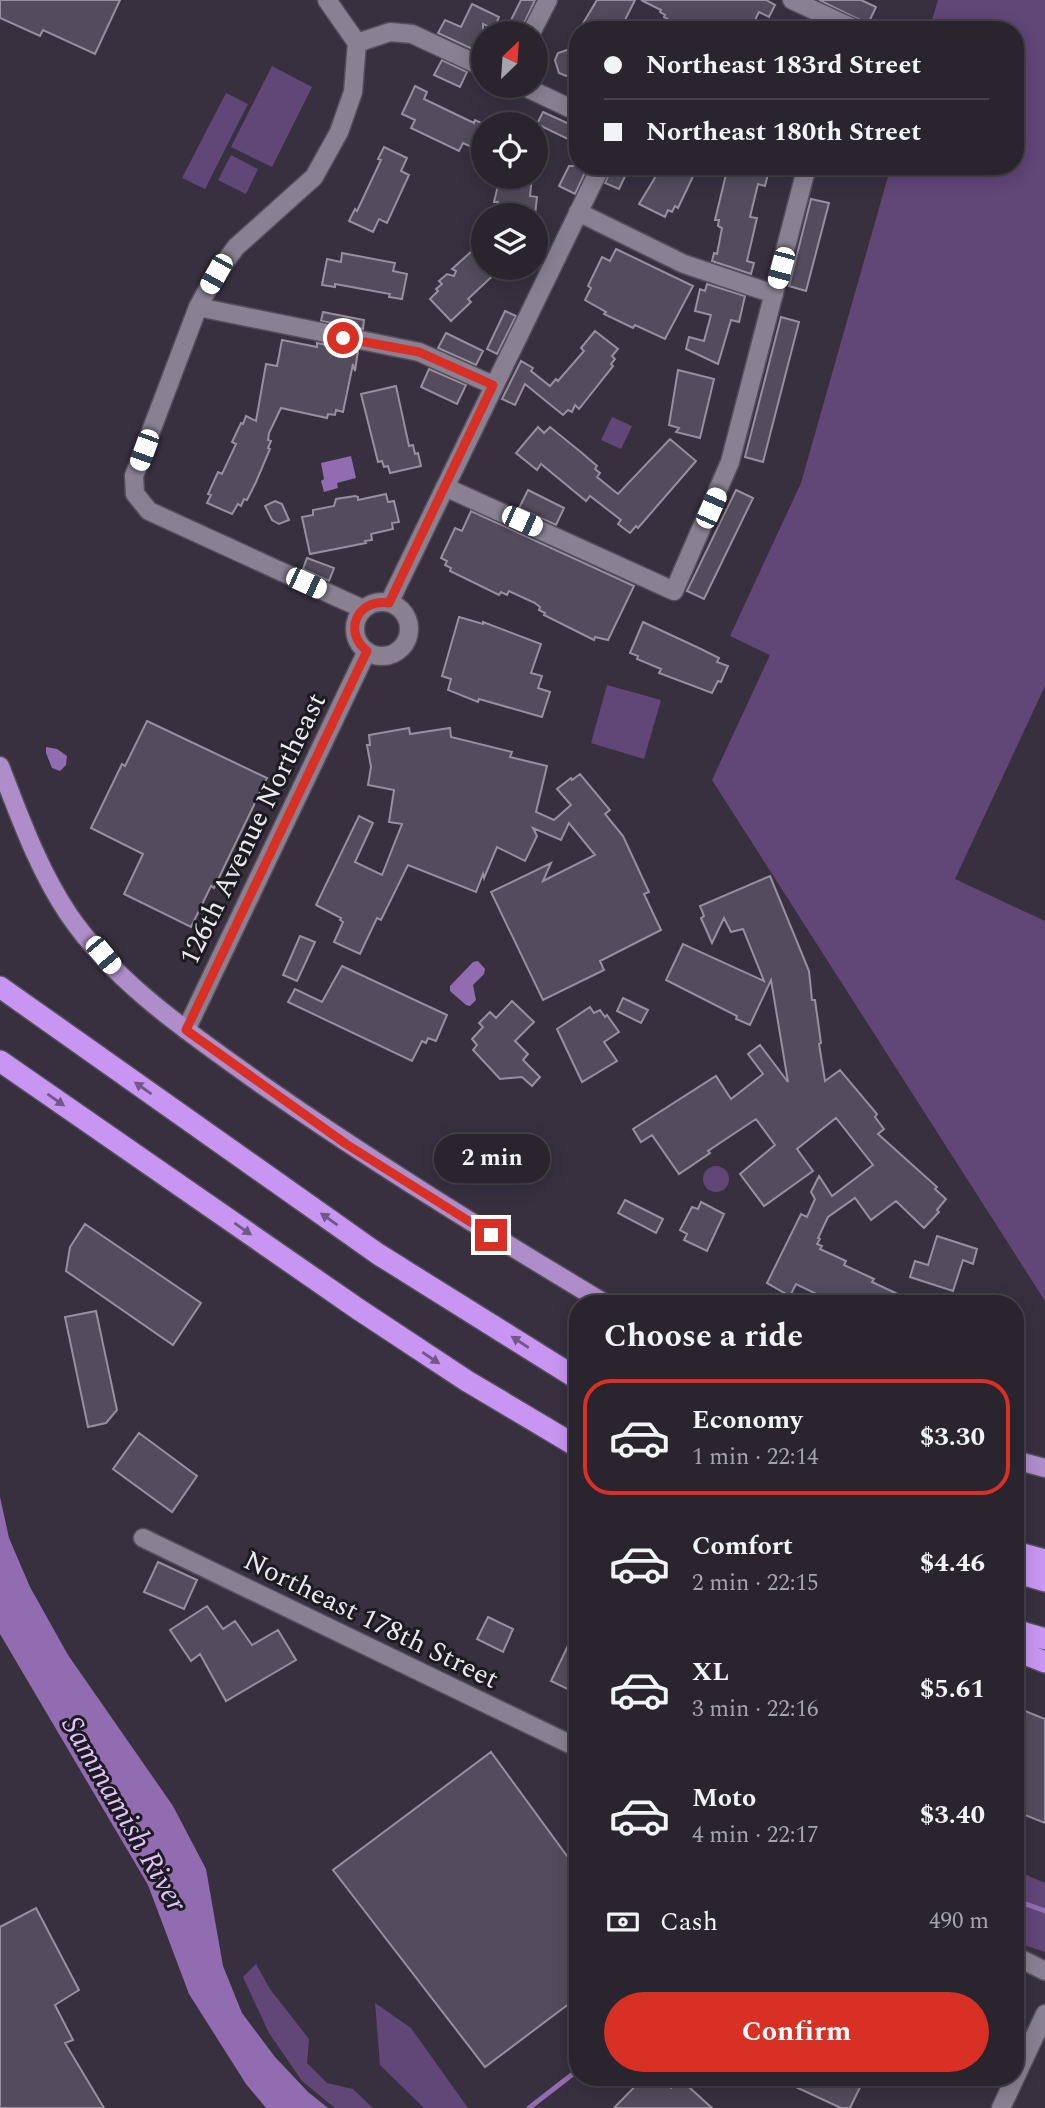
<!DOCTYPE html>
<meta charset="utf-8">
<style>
:root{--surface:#2a242f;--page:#36303b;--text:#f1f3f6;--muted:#a5a4aa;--line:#46414b;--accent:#d93025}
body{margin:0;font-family:Spectral,serif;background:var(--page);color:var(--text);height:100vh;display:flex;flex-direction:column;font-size:26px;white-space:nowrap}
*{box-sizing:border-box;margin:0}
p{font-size:23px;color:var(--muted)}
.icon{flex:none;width:38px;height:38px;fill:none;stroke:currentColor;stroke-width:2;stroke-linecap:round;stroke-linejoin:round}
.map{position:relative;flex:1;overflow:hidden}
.side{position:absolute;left:569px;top:1295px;width:455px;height:791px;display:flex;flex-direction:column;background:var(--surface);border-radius:28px;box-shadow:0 4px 18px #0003,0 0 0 2px var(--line)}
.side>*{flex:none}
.banner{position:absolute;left:569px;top:21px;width:455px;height:154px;border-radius:28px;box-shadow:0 4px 18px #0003,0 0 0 2px var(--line);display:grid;align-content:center;height:154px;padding:0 35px;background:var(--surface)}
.needle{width:46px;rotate:25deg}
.controls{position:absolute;left:471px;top:21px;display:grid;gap:14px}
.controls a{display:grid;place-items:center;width:77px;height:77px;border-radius:50%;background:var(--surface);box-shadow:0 4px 18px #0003,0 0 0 2px var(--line);font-size:35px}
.end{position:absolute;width:32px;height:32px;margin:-16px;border:9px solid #d93025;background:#fff;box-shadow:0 0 0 4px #fff}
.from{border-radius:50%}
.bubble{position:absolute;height:49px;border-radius:24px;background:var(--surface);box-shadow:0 4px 18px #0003,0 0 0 2px var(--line);font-size:23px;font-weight:700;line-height:49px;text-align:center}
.car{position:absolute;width:21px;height:42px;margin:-21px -10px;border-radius:9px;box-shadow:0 0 5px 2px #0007;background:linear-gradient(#fff 24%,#345 0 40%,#fff 0 76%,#345 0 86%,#fff 0)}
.banner b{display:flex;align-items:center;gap:24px;height:66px;font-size:26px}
.banner b+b{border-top:2px solid var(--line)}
.banner i{width:18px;height:18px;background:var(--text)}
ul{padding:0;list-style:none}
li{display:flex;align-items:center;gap:21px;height:116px;margin:0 14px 10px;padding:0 21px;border:4px solid transparent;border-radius:28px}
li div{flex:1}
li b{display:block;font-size:26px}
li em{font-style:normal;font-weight:700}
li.current{border-color:var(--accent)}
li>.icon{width:63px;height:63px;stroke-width:1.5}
h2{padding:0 35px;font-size:32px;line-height:84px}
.pay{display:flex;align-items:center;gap:18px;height:77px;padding:0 35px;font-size:26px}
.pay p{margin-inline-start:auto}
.cta{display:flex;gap:14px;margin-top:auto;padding:14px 35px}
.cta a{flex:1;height:80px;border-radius:42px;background:var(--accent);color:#fff;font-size:28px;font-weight:700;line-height:80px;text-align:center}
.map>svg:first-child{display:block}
</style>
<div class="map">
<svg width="1045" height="2108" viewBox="0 0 1045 2108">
<rect width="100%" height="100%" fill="#38303f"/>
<!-- green -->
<path fill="#614678" d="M 938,0 L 1045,0 L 1045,686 L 955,879 L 1045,921 L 1045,1301 L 712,780 L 770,655 L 730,636 L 801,483 L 891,166 L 1015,166 L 1015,30 L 929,30 Z
M 272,66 L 312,87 L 272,167 L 231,147 Z
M 226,93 L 248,104 L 205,189 L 182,178 Z
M 231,155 L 258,169 L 246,194 L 218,180 Z
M 612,417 L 632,426 L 621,449 L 601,440 Z
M 607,685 L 661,700 L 644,759 L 591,743 Z
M703 1179a13 13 0 1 1 26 0a13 13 0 1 1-26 0Z
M 1015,1870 L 1045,1883 L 1045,1952 L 1017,1943 L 1015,1939 Z
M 256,1964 L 270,1989 L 309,2039 L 307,2063 L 327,2083 L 353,2089 L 373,2108 L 335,2108 L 302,2081 L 269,2033 L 243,1977 Z
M 375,2003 L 411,2028 L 468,2108 L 424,2108 L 380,2065 Z"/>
<!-- water -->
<path fill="#916cb1" d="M 351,456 L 356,478 L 337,483 L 338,488 L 324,492 L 321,481 L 324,479 L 321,463 Z
M 46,747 L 57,749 L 67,756 L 66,765 L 60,771 L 52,768 L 46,753 Z
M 478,961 L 485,969 L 484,974 L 473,985 L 476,1000 L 470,1006 L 466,1005 L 450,991 L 450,986 L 473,962 Z
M 0,1497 L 9,1538 L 30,1587 L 68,1655 L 173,1806 L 206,1869 L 223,1966 L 242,2013 L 275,2057 L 308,2092 L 328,2108 L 266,2108 L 246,2084 L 189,1994 L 148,1885 L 0,1634 Z"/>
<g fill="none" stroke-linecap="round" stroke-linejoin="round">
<!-- stream -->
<path stroke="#916cb1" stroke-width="5" d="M 1015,1900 L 1045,1911
M 529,2108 L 578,2070"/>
</g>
<!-- building -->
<path fill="#544c5c" stroke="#978e9f" stroke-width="2" d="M 0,0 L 120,0 L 95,54 L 43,30 L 40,36 L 0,18 Z
M 521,0 L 535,0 L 520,32 L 508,26 Z
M 597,0 L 635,0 L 620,30 L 579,30 Z
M 641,0 L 766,0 L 775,5 L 769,17 L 759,12 L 750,30 L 680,30 L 669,24 L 671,21 L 664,17 L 665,15 L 660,12 L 661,10 Z
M 819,0 L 861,0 L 876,7 L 868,24 Z
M 472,4 L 499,17 L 494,29 L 483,24 L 483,54 L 438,33 L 445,20 L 461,27 Z
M 570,49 L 577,66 L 573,73 L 566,76 L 559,73 L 555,60 L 558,53 Z
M 442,60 L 467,72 L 460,87 L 434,75 Z
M 415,86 L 427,92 L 424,99 L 474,123 L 475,120 L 484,124 L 483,134 L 476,149 L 463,143 L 459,151 L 411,128 L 415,120 L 402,114 Z
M 543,112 L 578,128 L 578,144 L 537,124 Z
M 384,147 L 407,158 L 401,171 L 409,175 L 387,223 L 379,219 L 373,232 L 349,221 L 355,209 L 357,211 L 381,160 L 378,159 Z
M 569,166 L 588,166 L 575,194 L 559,186 Z
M 612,166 L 630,166 L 619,189 L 605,183 Z
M 662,166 L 698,166 L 678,208 L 675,206 L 672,212 L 668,210 L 665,217 L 639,204 Z
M 728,166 L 770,166 L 765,186 L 758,184 L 750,217 L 757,218 L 747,261 L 754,263 L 751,274 L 712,261 L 714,253 L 717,254 L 722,228 L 718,226 L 719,220 L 715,220 Z
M 500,177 L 532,177 L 530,196 L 537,197 L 535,215 L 502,215 L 502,209 L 497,209 L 498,202 L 494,202 Z
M 811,199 L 829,203 L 806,291 L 789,286 Z
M 483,241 L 483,268 L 501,268 L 468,299 L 471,302 L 451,321 L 430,299 L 438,291 L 436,289 L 442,284 L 439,281 L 447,274 L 454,276 L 456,271 L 452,269 Z
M 616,249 L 693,286 L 665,339 L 635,325 L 633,328 L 604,314 L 606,312 L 585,300 L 591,288 L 588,286 L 602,257 L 610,261 Z
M 342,253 L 395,263 L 393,271 L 407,274 L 402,299 L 389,297 L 390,294 L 335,284 L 335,287 L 322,285 L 327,259 L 341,262 Z
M 707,284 L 745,296 L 739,322 L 731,320 L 718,364 L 686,349 L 689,337 L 704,341 L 711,315 L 695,311 L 700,289 L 705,291 Z
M 505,311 L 516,316 L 497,354 L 487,349 Z
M 323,312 L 364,320 L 363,329 L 321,321 Z
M 781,317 L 799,322 L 763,462 L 745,457 Z
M 595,331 L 618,349 L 612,356 L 615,359 L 611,364 L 613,366 L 579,409 L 575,405 L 572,412 L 568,410 L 563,415 L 525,384 L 515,405 L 502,399 L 521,361 L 533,368 L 531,371 L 550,386 L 556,379 L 558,381 L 584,351 L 581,348 Z
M 446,333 L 483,351 L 476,365 L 438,348 Z
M 282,340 L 317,347 L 317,343 L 358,351 L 355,371 L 353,364 L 343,412 L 336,410 L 335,415 L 328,414 L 327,418 L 281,408 L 269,433 L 268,440 L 271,441 L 268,448 L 270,449 L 256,482 L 247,500 L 244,499 L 241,506 L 238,504 L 232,514 L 207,503 L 211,495 L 208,494 L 218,472 L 222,474 L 236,444 L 232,442 L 241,423 L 243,424 L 246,416 L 256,421 L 266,364 L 277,366 Z
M 429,369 L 466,385 L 457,404 L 421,387 Z
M 678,370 L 714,379 L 700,438 L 676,432 L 679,428 L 669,425 Z
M 396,386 L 409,446 L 413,445 L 415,454 L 418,453 L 421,466 L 390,473 L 388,466 L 384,467 L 382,461 L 378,462 L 361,394 Z
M 538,427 L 544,433 L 550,427 L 582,453 L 597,466 L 595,469 L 600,473 L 597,477 L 618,494 L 670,439 L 696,461 L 638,528 L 636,526 L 630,533 L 618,524 L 621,520 L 590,496 L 586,501 L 541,464 L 537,470 L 516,453 Z
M 528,490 L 564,508 L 556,525 L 519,508 Z
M 736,490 L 753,498 L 704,599 L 687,591 Z
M 386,494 L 388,502 L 394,501 L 399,522 L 392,523 L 393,529 L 371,534 L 372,540 L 365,541 L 366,543 L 310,554 L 302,517 L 313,515 L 313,510 L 334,506 L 336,499 L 355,496 L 358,497 L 358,500 Z
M 275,501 L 282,504 L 289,520 L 279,524 L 272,520 L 265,506 Z
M 471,511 L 634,586 L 608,640 L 595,637 L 594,640 L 544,615 L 545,613 L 539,610 L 540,607 L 535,603 L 509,591 L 507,595 L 501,592 L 499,595 L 450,571 L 451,568 L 445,565 L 447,561 L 441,558 L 455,528 L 462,531 Z
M 307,558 L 334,568 L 329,581 L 303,569 Z
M 459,617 L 483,624 L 483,622 L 541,644 L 531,673 L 542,676 L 538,688 L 550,692 L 542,717 L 479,699 L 478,702 L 448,690 L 451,679 L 442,676 Z
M 643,622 L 701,649 L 719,658 L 717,662 L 728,666 L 721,682 L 718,681 L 712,693 L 659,673 L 661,669 L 637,659 L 638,656 L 630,653 Z
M 147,721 L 267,778 L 214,888 L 211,886 L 191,927 L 124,894 L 143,854 L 91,828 L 122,764 L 125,766 Z
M 409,728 L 410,734 L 450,728 L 451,737 L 512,752 L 510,757 L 547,766 L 536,812 L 554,820 L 571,805 L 557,789 L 571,778 L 572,780 L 580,774 L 610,810 L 605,814 L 623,836 L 649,892 L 644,894 L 661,930 L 600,961 L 604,970 L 543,1000 L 491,892 L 551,863 L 543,881 L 595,855 L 569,823 L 561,840 L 533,828 L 537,836 L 525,861 L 497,847 L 484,878 L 483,874 L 476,892 L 408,865 L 381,920 L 377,918 L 360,954 L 334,942 L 343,922 L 340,920 L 341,918 L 316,905 L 359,816 L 373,823 L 355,862 L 382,875 L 402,824 L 389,822 L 394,790 L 368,785 L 371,767 L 367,745 L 370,745 L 369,735 Z
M 770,876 L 809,971 L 812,1000 L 815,1000 L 821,1043 L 819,1044 L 825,1081 L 840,1070 L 877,1114 L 875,1117 L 884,1129 L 878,1134 L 937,1187 L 935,1189 L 946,1199 L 937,1210 L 939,1212 L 924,1228 L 896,1201 L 871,1220 L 855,1198 L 828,1217 L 818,1238 L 820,1239 L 817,1244 L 822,1246 L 820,1249 L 846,1261 L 844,1265 L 874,1279 L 872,1282 L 919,1304 L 837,1304 L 796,1284 L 790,1296 L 767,1283 L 801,1214 L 807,1217 L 815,1199 L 811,1192 L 819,1176 L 832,1196 L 873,1165 L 836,1118 L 797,1149 L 813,1171 L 764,1206 L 740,1174 L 775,1145 L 756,1119 L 708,1151 L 710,1153 L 679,1174 L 652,1135 L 641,1142 L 633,1129 L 716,1076 L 731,1099 L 763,1074 L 748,1054 L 760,1045 L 788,1082 L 771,980 L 750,1025 L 736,1019 L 737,1016 L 666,980 L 683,944 L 764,981 L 743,929 L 731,932 L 724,918 L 712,943 L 701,918 L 704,916 L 700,906 Z
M 300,936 L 315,942 L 297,981 L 283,975 Z
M 342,966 L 447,1015 L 436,1041 L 428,1038 L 426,1043 L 422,1041 L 412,1061 L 288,1002 L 295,989 L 322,1002 Z
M 623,998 L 648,1010 L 641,1023 L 617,1011 Z
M 512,1001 L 534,1022 L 515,1041 L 528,1054 L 523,1060 L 540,1077 L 532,1086 L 522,1077 L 500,1079 L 473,1050 L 477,1045 L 472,1039 L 483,1027 L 479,1023 L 490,1012 L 496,1018 Z
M 590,1007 L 594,1013 L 600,1010 L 605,1017 L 607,1015 L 619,1032 L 604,1042 L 617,1061 L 582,1082 L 557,1029 Z
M 625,1200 L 663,1219 L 656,1233 L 618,1213 Z
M 701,1202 L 724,1214 L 707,1251 L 684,1240 L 687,1234 L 680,1230 L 692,1207 L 698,1209 Z
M 85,1224 L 201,1303 L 173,1345 L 66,1271 L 70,1247 Z
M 937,1236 L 977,1249 L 973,1264 L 963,1260 L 953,1291 L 910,1277 L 915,1261 L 928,1265 Z
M 96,1311 L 117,1410 L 106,1423 L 88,1427 L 65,1317 Z
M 139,1433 L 197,1476 L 172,1512 L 113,1469 Z
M 158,1562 L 197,1580 L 184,1609 L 144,1592 Z
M 207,1606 L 223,1629 L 235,1621 L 252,1645 L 278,1630 L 296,1660 L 226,1701 L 200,1654 L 191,1661 L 170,1630 Z
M 488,1617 L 513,1629 L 503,1652 L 477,1639 Z
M 578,1625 L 578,1694 L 551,1681 Z
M 1015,1707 L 1045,1719 L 1045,1823 L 1015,1811 Z
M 491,1752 L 578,1871 L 578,1997 L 485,2067 L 333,1870 Z
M 36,1908 L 79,1990 L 55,2005 L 73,2040 L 65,2043 L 104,2108 L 0,2108 L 0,1927 Z
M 644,2077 L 658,2077 L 671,2088 L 680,2079 L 712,2108 L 614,2108 Z
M 774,2077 L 865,2077 L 850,2108 L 841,2108 Z"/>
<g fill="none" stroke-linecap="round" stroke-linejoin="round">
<!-- minor casing -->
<g stroke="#544e5b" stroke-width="21">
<path id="minor" d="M 327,0 L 357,43
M 792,0 L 857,30
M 531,33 L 548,0
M 357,43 L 353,92 L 339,132 L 314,177 L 236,247 L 216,274 L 198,307 L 134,476 L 135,494 L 149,511 L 363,609
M 357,43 L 390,32 L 412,34 L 483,67
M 523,86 L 578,112
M 578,212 L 684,264 L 774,294
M 198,307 L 419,352 L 493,385
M 445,487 L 674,591 L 730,462 L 807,166
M355 629a27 27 0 1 1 54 0a27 27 0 1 1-54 0Z
M 389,603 L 601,166
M 186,1030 L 367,651
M 143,1538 L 578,1748
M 1015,1956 L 1045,1971
M 1001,2108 L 1045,2014"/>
</g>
<!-- major casing -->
<g stroke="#544e5b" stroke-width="21">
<path id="major" d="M 0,766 C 20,817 38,869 69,915 C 117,985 190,1033 258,1082 C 371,1161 488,1233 606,1304
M 1015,1460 L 1045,1468"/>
</g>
<!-- highway casing -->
<g stroke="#544e5b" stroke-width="24">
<path id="highway" d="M 0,987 L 378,1254 L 578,1379
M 0,1061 L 358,1309 L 467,1381 L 578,1447
M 1015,1552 L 1045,1560
M 1015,1572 L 1045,1581
M 1015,1630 L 1045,1639
M 1015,1650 L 1045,1662"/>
</g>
<!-- minor -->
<use href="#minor" stroke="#898091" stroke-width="18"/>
<!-- major -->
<use href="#major" stroke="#af8dcb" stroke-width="18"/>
<!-- highway -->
<use href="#highway" stroke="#c896f2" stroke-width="21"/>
</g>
<!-- one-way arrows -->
<defs><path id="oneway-solid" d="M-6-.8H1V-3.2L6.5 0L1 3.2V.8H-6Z" transform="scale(1.75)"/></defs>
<g fill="#72588a">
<use href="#oneway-solid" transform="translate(143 1088) rotate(-145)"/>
<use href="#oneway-solid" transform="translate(56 1100) rotate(35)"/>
<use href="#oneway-solid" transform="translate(329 1219) rotate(-145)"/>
<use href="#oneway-solid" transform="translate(243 1229) rotate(35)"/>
<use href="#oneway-solid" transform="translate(520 1342) rotate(-147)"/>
<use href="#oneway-solid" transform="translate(431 1358) rotate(34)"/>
</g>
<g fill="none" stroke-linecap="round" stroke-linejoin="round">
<!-- route -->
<path stroke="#d93025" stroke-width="9" d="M 343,338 L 419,352 L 493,385 L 389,603 C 358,598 342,631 367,651 L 186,1030 L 346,1144 L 491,1235"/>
</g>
<g text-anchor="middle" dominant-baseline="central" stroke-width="6" stroke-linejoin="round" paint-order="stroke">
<!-- street labels -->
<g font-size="28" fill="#ece8f1" stroke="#1d1a21">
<text transform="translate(253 829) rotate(-64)">126th Avenue Northeast</text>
<text transform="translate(371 1620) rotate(26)">Northeast 178th Street</text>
</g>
<!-- water labels -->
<g font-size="30" font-style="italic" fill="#e0c2fb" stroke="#1d1a21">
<text transform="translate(124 1814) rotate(60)">Sammamish River</text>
</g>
</g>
</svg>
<div class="controls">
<a><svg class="needle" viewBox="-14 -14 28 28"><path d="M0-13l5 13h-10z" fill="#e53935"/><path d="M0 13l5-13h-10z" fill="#a5a4aa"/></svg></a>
<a><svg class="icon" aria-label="locate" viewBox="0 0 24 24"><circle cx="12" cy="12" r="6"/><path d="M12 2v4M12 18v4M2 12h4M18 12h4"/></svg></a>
<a><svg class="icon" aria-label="layers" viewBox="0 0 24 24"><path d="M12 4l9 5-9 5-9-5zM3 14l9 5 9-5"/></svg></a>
</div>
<i class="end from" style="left:343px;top:338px"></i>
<i class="end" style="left:491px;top:1235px"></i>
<div class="bubble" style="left:434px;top:1134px;width:116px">2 min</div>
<i class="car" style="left:781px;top:268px;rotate:195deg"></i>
<i class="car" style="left:216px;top:274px;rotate:209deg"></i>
<i class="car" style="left:144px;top:450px;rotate:200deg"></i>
<i class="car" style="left:711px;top:508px;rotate:24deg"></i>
<i class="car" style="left:522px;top:521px;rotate:114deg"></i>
<i class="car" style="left:306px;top:583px;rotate:115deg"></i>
<i class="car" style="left:103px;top:955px;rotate:140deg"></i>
<div class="banner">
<b><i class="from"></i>Northeast 183rd Street</b>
<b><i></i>Northeast 180th Street</b>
</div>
<section class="side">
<h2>Choose a ride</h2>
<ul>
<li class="current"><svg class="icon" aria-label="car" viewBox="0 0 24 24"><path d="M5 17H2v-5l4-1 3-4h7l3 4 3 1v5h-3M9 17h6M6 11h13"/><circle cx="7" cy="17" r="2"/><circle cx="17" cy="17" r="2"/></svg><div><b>Economy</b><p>1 min · 22:14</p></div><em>$3.30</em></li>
<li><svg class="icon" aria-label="car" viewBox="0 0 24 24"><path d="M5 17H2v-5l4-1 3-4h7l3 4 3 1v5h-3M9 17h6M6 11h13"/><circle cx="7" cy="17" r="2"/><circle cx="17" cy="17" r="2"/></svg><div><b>Comfort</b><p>2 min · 22:15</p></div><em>$4.46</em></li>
<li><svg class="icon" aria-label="car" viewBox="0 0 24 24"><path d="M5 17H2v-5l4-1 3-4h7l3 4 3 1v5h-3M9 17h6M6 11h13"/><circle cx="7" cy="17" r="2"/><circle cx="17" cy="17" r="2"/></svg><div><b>XL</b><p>3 min · 22:16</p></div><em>$5.61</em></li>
<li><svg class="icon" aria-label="car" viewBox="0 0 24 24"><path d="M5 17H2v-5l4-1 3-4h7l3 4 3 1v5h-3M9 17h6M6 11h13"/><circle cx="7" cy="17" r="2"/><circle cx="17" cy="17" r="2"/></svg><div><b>Moto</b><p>4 min · 22:17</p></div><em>$3.40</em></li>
</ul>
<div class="pay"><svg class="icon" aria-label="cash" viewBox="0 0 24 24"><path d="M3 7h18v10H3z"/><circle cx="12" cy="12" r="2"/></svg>Cash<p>490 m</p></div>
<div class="cta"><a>Confirm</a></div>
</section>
</div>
